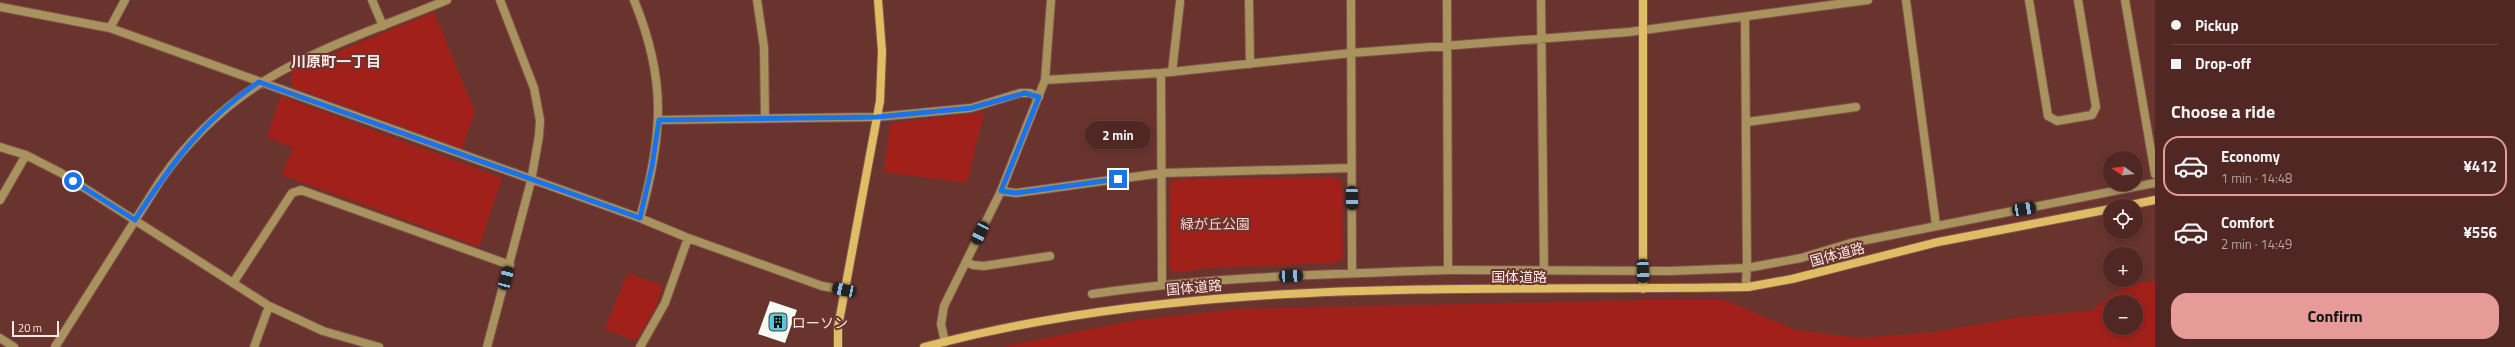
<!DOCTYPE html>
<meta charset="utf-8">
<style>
:root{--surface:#502722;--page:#562f2a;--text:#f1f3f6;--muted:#b4a5a5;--line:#674440;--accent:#e69b98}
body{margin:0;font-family:"Titillium Web","Noto Sans JP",sans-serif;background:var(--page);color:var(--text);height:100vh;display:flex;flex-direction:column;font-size:15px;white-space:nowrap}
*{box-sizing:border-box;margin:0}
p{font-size:13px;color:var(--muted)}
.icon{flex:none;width:22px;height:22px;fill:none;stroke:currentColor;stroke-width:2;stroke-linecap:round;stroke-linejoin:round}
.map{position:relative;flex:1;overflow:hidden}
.sheet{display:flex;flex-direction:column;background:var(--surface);width:360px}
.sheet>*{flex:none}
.guide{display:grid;align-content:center;height:88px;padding:0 16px;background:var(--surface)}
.needle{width:26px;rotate:284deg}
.tools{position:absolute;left:2103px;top:151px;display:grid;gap:8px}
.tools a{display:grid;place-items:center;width:40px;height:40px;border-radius:50%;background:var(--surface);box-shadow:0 2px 10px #0003,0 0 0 1px var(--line);font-size:20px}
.scale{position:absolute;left:12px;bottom:10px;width:47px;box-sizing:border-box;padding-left:4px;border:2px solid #fce8e4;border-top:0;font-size:11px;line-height:14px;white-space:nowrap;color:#fce8e4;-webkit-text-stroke:3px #6a342e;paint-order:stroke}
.end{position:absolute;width:18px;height:18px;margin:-9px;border:5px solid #1a73e8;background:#fff;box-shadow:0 0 0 2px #fff}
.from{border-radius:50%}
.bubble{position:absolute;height:28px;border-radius:14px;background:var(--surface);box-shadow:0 2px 10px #0003,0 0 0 1px var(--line);font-size:13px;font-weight:700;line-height:28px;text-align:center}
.car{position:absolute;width:12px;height:24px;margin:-12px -6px;border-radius:5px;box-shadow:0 0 3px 1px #0007;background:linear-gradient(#222 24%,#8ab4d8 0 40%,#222 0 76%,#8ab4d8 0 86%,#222 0)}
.guide b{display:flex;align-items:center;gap:14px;height:38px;font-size:15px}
.guide b+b{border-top:1px solid var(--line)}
.guide i{width:10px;height:10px;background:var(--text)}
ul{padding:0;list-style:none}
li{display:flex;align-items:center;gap:12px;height:60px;margin:0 8px 6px;padding:0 8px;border:2px solid transparent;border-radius:16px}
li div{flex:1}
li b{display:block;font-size:15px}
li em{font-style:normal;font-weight:700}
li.selected{border-color:var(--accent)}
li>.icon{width:36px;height:36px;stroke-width:1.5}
h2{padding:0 16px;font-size:18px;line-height:48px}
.button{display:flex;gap:8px;margin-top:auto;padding:8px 16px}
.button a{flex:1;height:46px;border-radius:16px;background:var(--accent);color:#111;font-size:16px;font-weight:700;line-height:46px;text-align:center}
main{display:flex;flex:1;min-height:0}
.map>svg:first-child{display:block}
</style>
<main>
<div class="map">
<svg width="2155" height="347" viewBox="0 0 2155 347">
<rect width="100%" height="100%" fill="#6a342e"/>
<!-- green -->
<path fill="#a1211a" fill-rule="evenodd" d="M 434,12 L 475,112 L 462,149 L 292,87 L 291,71 Z
M 281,96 L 502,178 L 479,247 L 282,175 L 293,148 L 267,137 Z
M 984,112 L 967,183 L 884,172 L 890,126 L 894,123 Z
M 1335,177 L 1342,184 L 1343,258 L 1335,263 L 1208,268 L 1174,273 L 1169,266 L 1170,185 L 1174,179 Z
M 628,273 L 663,286 L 656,307 L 636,341 L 605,329 Z
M 2155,281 L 2155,347 L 1001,347 L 1137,320 L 1239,309 L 1646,300 L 1724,300 L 1796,330 L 1860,338 L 1934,332 L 2020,317 L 2090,311 L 2116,292 L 2140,282 ZM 2110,302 L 2136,302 L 2136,328 L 2110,328 Z"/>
<!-- building -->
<path fill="#f3fdf4" d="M 770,301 L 797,310 L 785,343 L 758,334 Z"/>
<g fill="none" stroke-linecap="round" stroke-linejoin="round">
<!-- lane casing -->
<g stroke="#81514b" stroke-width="10">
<path id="lane" d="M 1172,72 L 1180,2
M 966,262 L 973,265 L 984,266 L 1050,256
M 1747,268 L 1746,281 L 1748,287
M 1448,270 L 1671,271 L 1747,268 L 1801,258 L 1851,243 L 2155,183"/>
</g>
<!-- street casing -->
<g stroke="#81514b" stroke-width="10">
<path id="street" d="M 372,0 L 383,26
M 634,0 C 667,80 663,136 640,218
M 757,0 L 764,47 L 765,118
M 1249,0 L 1250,64
M 1351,0 L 1352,273
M 1541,0 L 1544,272
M 1906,0 L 1936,225
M 2029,0 L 2048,116 L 2057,121 L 2092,115 L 2096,107 L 2078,0
M 2125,0 L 2155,174
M 0,7 L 110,28 L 640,218 L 688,238 L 822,286 L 845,290
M 1745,17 L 1747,268
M 110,28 L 125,0
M 1161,73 L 1162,284
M 1045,80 L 1161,73 L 1351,53 L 1629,32 L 1868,0
M 659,120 L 877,117 L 971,108 L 1020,93 L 1030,93 L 1039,97
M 1747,122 L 1856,107
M 0,147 L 26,155 L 61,173 L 269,306 L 323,331 L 379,347
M 1001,191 L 1016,193 L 1162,173 L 1351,168
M 0,200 L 26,155
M 233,283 L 292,193 L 301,190 L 510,265
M 1092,294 C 1210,277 1329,274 1448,270 L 1447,0
M 0,338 L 14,347
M 945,342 L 941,324 L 944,306 L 1001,191 L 1045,80 L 1051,0
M 55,347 L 160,181 C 236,71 330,48 447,0
M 254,347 L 269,306
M 487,347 L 531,181 L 539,136 L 540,120 L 534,88 L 500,0
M 640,347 L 665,303 L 688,238"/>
</g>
<!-- secondary casing -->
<g stroke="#81514b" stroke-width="10">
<path id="secondary" d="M 1643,0 L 1643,289
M 2126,206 L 2155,200
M 838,347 L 838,327 L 880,101 L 882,51 L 878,0
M 924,347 C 1193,275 1473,292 1748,287 L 1792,279 L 1938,242 L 2110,209"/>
</g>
<!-- lane -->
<use href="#lane" stroke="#a8935e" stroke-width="8"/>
<!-- street -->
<use href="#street" stroke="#a8935e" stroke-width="8"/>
<!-- secondary -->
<use href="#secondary" stroke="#dfbd65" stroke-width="8"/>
</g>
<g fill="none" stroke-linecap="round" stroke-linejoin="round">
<!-- route -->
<path stroke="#1a73e8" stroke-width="5" d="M 73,181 L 135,220 C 171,164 203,120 259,82 L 640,218 L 652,166 L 659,120 L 877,117 L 971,108 L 1025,93 L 1039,97 L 1001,191 L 1016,193 L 1118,179"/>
</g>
<!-- icons -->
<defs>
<g id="building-square" transform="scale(1)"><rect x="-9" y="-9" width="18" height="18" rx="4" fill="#53cadc" stroke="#6a342e"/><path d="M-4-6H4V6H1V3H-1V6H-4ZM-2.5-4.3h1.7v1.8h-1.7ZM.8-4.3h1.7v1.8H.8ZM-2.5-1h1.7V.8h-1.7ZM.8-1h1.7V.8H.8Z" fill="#111"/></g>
</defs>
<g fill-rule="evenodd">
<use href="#building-square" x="778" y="322"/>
</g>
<g text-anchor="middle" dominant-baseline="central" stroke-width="4" stroke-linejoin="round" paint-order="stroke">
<!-- park labels -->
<g font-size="14" fill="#f7d4ce" stroke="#6a342e">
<text x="1215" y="223">緑が丘公園</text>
</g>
<!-- street labels -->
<g font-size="14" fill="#fce8e4" stroke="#6a342e">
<text transform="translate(1837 254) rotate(-15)">国体道路</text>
<text x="1519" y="276">国体道路</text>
<text transform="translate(1194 287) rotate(-5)">国体道路</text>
</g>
<!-- poi labels -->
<g font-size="14" fill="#fce8e4" stroke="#6a342e" text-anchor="start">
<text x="792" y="322">ローソン</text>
</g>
<!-- neighbourhood labels -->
<g font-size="15" font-weight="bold" fill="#fce8e4" stroke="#6a342e">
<text x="336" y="61">川原町一丁目</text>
</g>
</g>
</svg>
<div class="tools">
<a><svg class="needle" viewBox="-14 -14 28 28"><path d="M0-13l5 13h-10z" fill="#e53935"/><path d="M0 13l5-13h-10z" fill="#b4a5a5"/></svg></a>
<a><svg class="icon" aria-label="locate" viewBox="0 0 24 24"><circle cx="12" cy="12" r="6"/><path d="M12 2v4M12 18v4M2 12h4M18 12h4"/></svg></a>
<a>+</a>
<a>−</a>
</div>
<div class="scale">20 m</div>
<i class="end from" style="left:73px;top:181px"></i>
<i class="end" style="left:1118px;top:179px"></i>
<div class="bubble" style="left:1085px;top:121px;width:66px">2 min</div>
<i class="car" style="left:1352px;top:198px;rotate:179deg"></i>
<i class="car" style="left:2024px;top:209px;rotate:80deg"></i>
<i class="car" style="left:980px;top:233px;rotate:206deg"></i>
<i class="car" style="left:1643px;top:271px;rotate:178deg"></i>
<i class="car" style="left:1291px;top:276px;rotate:87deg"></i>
<i class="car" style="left:506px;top:278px;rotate:15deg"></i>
<i class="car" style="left:844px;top:290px;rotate:282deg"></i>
</div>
<section class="sheet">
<div class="guide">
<b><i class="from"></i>Pickup</b>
<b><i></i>Drop-off</b>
</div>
<h2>Choose a ride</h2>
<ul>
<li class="selected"><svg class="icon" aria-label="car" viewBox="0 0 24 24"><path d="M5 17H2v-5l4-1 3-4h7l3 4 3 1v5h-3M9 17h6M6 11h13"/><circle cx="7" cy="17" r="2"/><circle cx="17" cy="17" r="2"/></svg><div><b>Economy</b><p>1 min · 14:48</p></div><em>¥412</em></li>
<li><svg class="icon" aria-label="car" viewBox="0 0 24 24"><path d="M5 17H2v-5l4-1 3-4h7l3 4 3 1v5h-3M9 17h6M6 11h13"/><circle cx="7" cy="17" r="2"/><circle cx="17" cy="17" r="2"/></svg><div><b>Comfort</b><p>2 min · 14:49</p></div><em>¥556</em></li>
</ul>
<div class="button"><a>Confirm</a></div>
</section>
</main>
